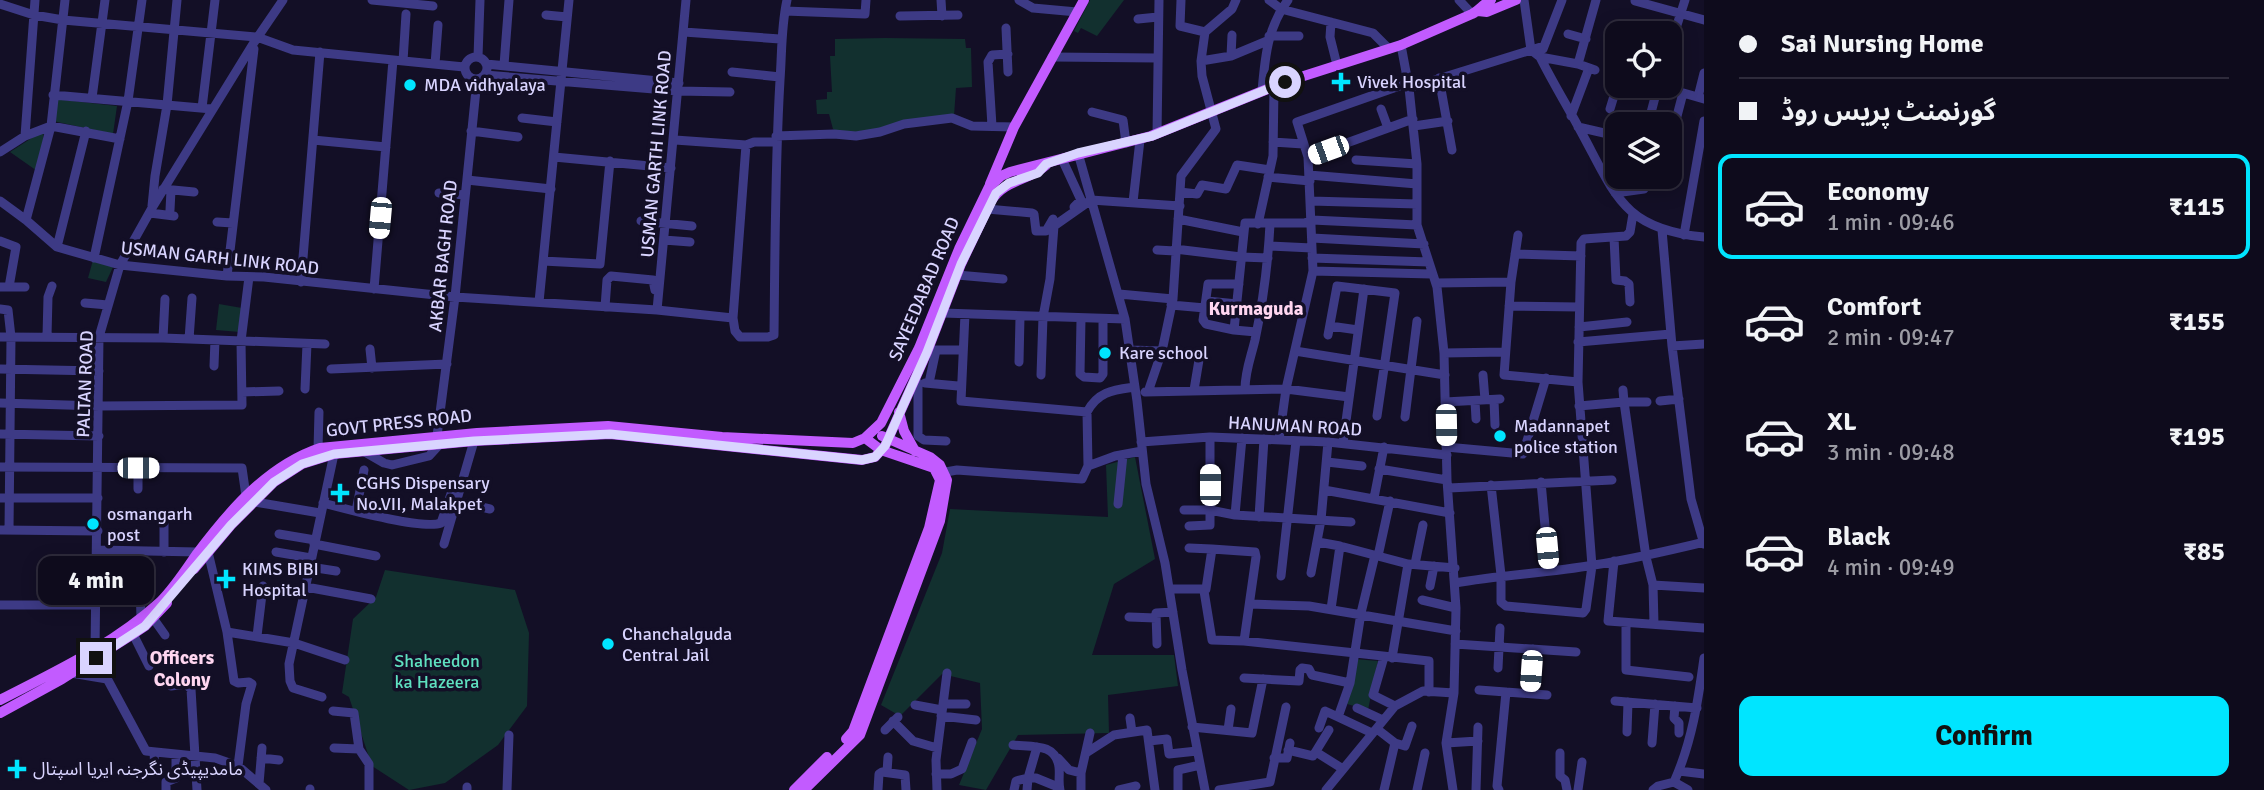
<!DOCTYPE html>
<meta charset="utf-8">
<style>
:root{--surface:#0e0b1c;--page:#1c1929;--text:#f1f3f6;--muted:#9b9ba3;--line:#2e2b3b;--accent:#00e5ff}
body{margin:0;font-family:Signika,"Noto Sans Arabic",sans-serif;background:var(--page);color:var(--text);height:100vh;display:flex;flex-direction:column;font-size:26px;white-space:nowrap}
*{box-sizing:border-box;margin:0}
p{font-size:23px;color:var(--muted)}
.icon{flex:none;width:38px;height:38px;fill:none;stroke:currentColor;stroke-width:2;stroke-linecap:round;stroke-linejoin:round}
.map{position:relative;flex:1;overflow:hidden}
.details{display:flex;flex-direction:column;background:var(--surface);width:560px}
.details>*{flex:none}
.guide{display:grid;align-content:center;height:154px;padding:0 35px;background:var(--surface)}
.tools{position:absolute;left:1605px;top:21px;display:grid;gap:14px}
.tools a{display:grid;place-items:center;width:77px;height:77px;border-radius:14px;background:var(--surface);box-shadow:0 4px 18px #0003,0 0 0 2px var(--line);font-size:35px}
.end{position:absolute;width:32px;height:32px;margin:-16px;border:9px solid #d9d4ff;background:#111;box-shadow:0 0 0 4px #111}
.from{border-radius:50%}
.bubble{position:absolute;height:49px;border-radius:14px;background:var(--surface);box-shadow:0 4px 18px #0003,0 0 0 2px var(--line);font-size:23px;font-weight:700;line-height:49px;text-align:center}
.car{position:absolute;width:21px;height:42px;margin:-21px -10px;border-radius:9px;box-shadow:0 0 5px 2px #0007;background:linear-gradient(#fff 24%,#345 0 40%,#fff 0 76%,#345 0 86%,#fff 0)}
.guide b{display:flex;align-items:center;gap:24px;height:66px;font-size:26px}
.guide b+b{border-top:2px solid var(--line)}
.guide i{width:18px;height:18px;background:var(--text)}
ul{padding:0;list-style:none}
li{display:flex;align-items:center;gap:21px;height:105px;margin:0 14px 10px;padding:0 21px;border:4px solid transparent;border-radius:14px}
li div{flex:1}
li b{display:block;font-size:26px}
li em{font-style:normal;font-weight:700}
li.current{border-color:var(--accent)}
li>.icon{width:63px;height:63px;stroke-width:1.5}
.cta{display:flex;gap:14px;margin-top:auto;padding:14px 35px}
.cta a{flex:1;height:80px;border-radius:14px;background:var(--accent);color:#111;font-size:28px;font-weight:700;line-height:80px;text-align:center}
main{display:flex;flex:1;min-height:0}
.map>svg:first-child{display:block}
</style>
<main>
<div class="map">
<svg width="1704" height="790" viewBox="0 0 1704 790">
<rect width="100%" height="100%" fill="#130f26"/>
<!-- green -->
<path fill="#12302f" d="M 1090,0 L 1124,0 L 1097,36 L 1081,28 L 1078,33 L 1074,31 Z
M 885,38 L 965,39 L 966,48 L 971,48 L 972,87 L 956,88 L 954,116 L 848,135 L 833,129 L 829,114 L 817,114 L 816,100 L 827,99 L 827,92 L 832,92 L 830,56 L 835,56 L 835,39 Z
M 55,99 L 117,106 L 113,134 L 53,121 Z
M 44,130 L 40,173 L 10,152 Z
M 93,260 L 113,267 L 106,282 L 88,278 Z
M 219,304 L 242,308 L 240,332 L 216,330 Z
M 1135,457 L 1155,559 L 1114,584 L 1092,655 L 1174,655 L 1178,686 L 1108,695 L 1109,733 L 1018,735 L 986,790 L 959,785 L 982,729 L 980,683 L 942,674 L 900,716 L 881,705 L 942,553 L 950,509 L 1108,517 L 1106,465 Z
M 385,570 L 515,590 L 529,633 L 527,706 L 498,745 L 445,783 L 409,790 L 372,766 L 349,697 L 342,693 L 353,619 L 376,597 Z
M 1355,659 L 1378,661 L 1368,710 L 1347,704 Z"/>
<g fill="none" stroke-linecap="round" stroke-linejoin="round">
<!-- minor -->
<path stroke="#3d3a85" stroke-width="9" d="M 372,0 L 433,6
M 941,0 L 942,16
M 1019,0 L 1033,8 L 1077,12
M 1181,0 L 1180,26 L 1205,32
M 1269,0 L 1281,9 L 1373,33 L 1389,49
M 1459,0 L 1472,14
M 1524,0 L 1531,50 L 1540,57 C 1552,81 1566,104 1579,128 C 1615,193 1621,229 1704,237
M 1635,1 L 1704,20
M 0,4 L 34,15 L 63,20 L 257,37 L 293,50 L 464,67
M 785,11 L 865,14 L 866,0
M 546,15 L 567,17
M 900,16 L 958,15
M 1138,19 L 1158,17
M 1331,22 L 1330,37 L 1337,65
M 1006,28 L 1008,72
M 684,32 L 780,39
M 1568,34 L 1586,39
M 1269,36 L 1299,36
M 1401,45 L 1409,88 L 1417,164 L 1417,225 L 1437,287 L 1444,353 L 1447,480 L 1456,608 L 1454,693 L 1446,743 L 1453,790
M 1670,47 L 1685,0
M 1543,49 L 1562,0
M 1231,56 L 1232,35
M465 68a11 11 0 1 1 22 0a11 11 0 1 1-22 0Z
M 478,57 L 480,0
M 1052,57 L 1157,58
M 1540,57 L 1578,64 L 1595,70
M 403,61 L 406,14
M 1201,61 L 1231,56 L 1267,41
M 435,64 L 438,25
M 486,64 L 679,83
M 1578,64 L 1596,0
M 504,65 L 509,0
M 732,72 L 780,77
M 485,75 L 678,91 L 730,92
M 1439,78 L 1452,150
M 1659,86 L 1704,99
M 1409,88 L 1544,46
M 1262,91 C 1265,58 1267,28 1288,0
M 53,95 L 212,109
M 1698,97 L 1704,73
M 92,98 L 105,0
M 202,108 L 215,0
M 1381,109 L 1388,128
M 1610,109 L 1617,86
M 1092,112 L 1123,120 L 1126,143
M 1571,116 L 1589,68
M 1677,116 L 1683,93
M 522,118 L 557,122
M 1648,124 L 1658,86
M 992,126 L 988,62 L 992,55 L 1008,54
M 1414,126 L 1448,121
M 1578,127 L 1604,133
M 471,131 L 518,137
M 1157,134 L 1159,0
M 25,136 L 35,0
M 776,136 L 834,134 L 856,136 L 880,132 L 904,124 L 952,118 L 972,126 L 1014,127
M 313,140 L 386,147
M 675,140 L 746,145 L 754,142 L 776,142
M 1273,142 L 1303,144
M 0,152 L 25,136 L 51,126 L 120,139
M 1078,153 L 1125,319 L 1137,401 L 1146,484 L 1165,563 L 1182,670 L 1205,790
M 554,157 L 671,168
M 1308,157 L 1413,119
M 1062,159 L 1081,200 L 1074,207
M 1356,160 L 1417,164
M 1309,175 L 1417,184
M 1268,177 L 1310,181
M 467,180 L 551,189
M 163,189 L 194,192
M 1180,192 L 1197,194 L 1202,185 L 1226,189 L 1237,165 L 1270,170
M 439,193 L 465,195
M 1615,193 L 1644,189
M 0,201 L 26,220 L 57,247 L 120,265 L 227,276 L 264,277 L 455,297 L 657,310 L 733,318 L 746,145
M 1311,201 L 1417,204
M 1133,202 L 1140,140
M 152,206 L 155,176 L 167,105 L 177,0
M 987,209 L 1032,213 L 1034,214 L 1036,231 L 1046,231 L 1053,219
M 170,210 L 171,190
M 150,213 L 174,216
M 1178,219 L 1243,232
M 26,220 L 51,126 L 65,0
M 641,221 L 692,226
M 217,222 L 233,223
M 1258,224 L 1273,156 L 1274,87
M 1662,230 L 1672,346 L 1691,499 L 1704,544
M 1518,235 L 1511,282 L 1504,375 L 1578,382
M 1684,235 L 1704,121
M 1614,237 L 1616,280 L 1625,281 L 1629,284 L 1630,302
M 1312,238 L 1424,244
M 664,240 L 690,242
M 0,241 L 16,247 L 9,287
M 1269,246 L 1312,248
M 57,247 L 86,131
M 1175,249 L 1241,257 L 1268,258
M 1157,250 L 1175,251
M 1515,254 L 1581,256
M 94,258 L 128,101 L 142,0
M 1312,258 L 1429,262
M 543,261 L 600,264 L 610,161
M 1313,271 L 1431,274
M 957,275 L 1003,279
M 227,276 L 254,49
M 301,282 L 320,52
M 1436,283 L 1511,282
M 1239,284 L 1208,284 L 1203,320 L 1206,324 L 1234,330 L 1245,223 L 1305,223 L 1312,220 L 1417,225
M 0,287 L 25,287
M 374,289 L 393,60
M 1119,294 L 1173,299
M 1207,301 L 1237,304
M 539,302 L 569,0
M 85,303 L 108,305
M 1171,305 L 1205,308
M 1509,306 L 1579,307
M 605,307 L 607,280 L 611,276 L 653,280 L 655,290
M 0,309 L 8,310 L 11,337 L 9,530
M 657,310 L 686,0
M 943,313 L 1125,319
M 965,314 L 961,401 L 1087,412 C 1098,391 1114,390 1135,387
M 733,318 L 735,331 L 740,337 L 768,337 L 774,335 C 775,250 775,165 780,80 C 782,53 781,27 787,0
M 1081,319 L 1080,374 L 1084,377 L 1100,378 L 1103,374 L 1103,319
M 1330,326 L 1358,330
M 1579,327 L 1627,322
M 1234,330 L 1256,332
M 1328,335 L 1337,286 L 1395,293 L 1377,416
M 47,336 L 48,297 L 52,286
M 0,337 L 163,338 L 325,344
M 163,338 L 165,299
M 189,339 L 192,298
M 1578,342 L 1671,334
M 1672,346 L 1704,344
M 370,349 L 372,368
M 1130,350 L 1162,351
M 1295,351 L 1445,375
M 1444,353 L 1505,352
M 1019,362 L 1020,317
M 214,366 L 215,340
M 0,369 L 99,371
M 331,369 L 447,364
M 1041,375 L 1043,317 L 1050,279 L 1054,226 L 1091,200 L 1180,206
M 1483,375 L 1485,400
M 918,383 L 918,436 L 924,440 L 946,441
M 925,383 L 958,386
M 929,383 L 936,350 L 960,350
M 305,389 L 307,344
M 1245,389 C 1245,371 1251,357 1255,340 C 1263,302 1268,263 1270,224
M 1194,390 L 1200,354
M 1623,390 L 1624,402 L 1647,402
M 242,392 L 279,391
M 1145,392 L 1286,389 L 1349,397
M 1148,392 L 1162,351 L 1173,299 L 1181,176 L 1216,129 L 1202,76 L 1201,61 L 1205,32 L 1232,9 L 1236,0
M 1494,400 L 1495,425
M 1475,401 L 1476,419
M 1660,401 L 1679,399
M 1445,402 L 1500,399
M 0,403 L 99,406 L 242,405 L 241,341 L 249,277
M 1579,406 L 1624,402 L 1646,557 L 1653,585 L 1654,624
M 1087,412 L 1088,466
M 1405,417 L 1417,321
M 0,434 L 99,436
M 437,436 L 455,297 L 477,80
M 1279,440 L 1286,389 L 1313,271 L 1308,157 L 1297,122 L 1408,83
M 1141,442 L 1210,437 L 1328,442 L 1447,455
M 1343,443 L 1364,289
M 1446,447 L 1523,454 L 1546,378
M 318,449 L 319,412
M 365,452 L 384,463 L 392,465 L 429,456 L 440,444
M 1327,462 L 1362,466
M 0,467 L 242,468 L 246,496
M 138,468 L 138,489
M 1379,469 L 1447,480
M 940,473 L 957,470 L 1082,479 L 1088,466 L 1115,456 L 1142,451
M 1541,482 L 1549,570
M 1491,485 L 1501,575 L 1501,602 L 1506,606 L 1583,613 L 1586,609 L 1592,566 L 1578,382 L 1581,243 L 1584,239 L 1626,236 L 1630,232 L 1633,214
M 1449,488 L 1612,480
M 1324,490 L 1450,513
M 0,498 L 98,498
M 1374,498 L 1384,447
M 455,501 L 490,509
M 255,502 L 320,513
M 323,503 C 346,509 423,530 441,523 L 452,491
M 1118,504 L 1123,455
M 1184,510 L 1210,510 L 1235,515 L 1351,522
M 356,511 L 364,470
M 1235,515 L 1242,438
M 164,517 L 164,552
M 1259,517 L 1264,439
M 1189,526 L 1210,525 L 1210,437
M 0,530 L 98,531
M 279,534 L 315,540
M 1318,542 L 1340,546 L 1408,564 L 1392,658
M 314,544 L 376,556
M 444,544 L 474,441
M 1189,548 L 1212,549
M 97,550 L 198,552
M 208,552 L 227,632 L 234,681 L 238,683 L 249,682 L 252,684 L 246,704 L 238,766
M 276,552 L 311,558
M 1378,556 L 1390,501
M 1614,561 L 1608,621 L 1704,628
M 1408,564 L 1455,568
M 1415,564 L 1423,525
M 310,567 L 336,571
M 1311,573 L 1321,520 L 1328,442
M 1281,576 L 1296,441
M 1455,583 C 1501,575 1548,573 1594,565 C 1631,559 1667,551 1704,542
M 1653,585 L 1704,588
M 140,586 L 141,618
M 1430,586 L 1434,566
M 306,587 L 371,599
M 1170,589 L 1206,589 L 1212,549 L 1255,552 L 1256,557 L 1244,641
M 1204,591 L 1212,640 L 1244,641 L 1429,661 L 1429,692
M 1422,600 L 1456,608
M 1250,604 L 1309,606 L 1456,631
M 0,605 L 96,605
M 1331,609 L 1340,546
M 1129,617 L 1156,618
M 153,618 L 165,635
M 1626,623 L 1626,670 L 1689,677
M 227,632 L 294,643 L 345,660
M 133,634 L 149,666
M 257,636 L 263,586
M 1157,644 L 1156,613 L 1173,612
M 1455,644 L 1576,652
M 95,650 L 99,337 L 120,265 L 152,208 L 253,44 L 283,0
M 1384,657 L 1373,695 L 1395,706
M 96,658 L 146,751 L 215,758 L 238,766 L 266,790
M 1498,668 L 1500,628
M 71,673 L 107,679
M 1244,678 L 1299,681 L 1300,670 L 1302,668 L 1309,669 L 1312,675 L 1350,683
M 171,686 L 186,684 L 191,689 L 197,790
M 1479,690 L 1547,695
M 1530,693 L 1533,649
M 322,697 L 293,688 L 290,681 L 289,664 L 334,454
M 1615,701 L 1697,708
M 943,704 L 966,704
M 915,705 L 942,710
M 1675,706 L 1674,718 L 1679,723 L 1679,733
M 1357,708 L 1383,720
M 333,711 L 354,713 L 359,749 L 369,764 L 369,790
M 941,716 L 976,720
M 1130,718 L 1132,732
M 893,721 L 913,741 L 937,748
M 1192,727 L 1252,733 L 1263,679
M 1319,728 L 1325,711 L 1338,717
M 1377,729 L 1395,743 L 1405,746 L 1412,726
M 885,730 L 898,717
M 1228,730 L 1231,709
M 1627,732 L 1628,702
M 1372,733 L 1338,717 L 1350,683 L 1361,613 L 1375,555
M 1149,741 L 1167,739 L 1169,754 L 1197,751
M 1446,743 L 1478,741
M 1652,743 L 1655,704
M 1013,745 C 1032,747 1056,743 1059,767 C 1060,775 1058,782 1060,790
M 334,748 L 359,749
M 1288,750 L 1313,756 L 1329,730
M 154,752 L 155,771
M 1316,752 L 1343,769
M 1086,753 L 1114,735 L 1147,730 L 1155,790
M 1560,753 L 1560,776 L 1565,780 L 1567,790
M 261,758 L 279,760
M 1058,758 L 1069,770 L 1081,773
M 1274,758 L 1287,758 L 1290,743
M 1679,771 L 1704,774
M 887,772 L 888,757
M 936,774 L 951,774 L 962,769 L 972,742
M 1674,782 L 1688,790
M 259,784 L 262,748
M 166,790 L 166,782 L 176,778 L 176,754
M 310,790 L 310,789
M 467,790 L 467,787
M 507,790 L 509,735
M 878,790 L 879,774 L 882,772 L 905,775 L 906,790
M 937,790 L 936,760 L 947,673
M 1014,790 L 1016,781 L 1028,778 L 1037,747
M 1027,790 L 1028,778 L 1036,778 L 1058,787
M 1081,790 L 1081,773 L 1090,733
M 1119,790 L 1136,786
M 1178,790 L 1178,770 L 1200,765
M 1219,790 L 1270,782 L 1286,707
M 1326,790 L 1395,706 L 1423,691 L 1454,693
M 1384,790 L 1395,743
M 1417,790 L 1425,753
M 1476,790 L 1478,727
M 1499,790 L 1497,786 L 1506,692
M 1578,790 L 1582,762
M 1653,790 L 1658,786 L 1674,782 C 1692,742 1698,701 1704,658"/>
<!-- major -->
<path stroke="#c25bff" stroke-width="10" d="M 1478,11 L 1487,12 L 1516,0
M 990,184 L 1014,127 L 1084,0
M 899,412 L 904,431 L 915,451
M 194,569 L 231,525 L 274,482 L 302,464 L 334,454 L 474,441 L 610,434 L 862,460 L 875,457 L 885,446 L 927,352 L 961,264 L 991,201 C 1005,179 1029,181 1046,165
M 0,700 C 56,671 113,645 160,602 C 174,588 185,571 196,555 C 229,511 267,466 320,448 L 477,433 L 608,426 L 722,437 L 853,443 L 865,438 L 881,423 L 919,348 L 959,249 L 989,187 L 1001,176 L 1010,172 L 1151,136 L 1285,82 L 1401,45 L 1472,14 C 1480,10 1483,4 1491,0
M 0,713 L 62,679 L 133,634 L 145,626 L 167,603
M 846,739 L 853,731 L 929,528 L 940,480 L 934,468 L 881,450 L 865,438
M 794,790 L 827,757
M 804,790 L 860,735 L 940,521 L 947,480 L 940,465 L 930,457 L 882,436"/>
</g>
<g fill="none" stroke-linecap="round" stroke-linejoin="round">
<!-- route -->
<path stroke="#d9d4ff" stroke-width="9" d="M 96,658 L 145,626 L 231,525 L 274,482 L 302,464 L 334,454 L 474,441 L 610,434 L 862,460 L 875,457 L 885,446 L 927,352 L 961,264 L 996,193 L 1009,183 L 1038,173 L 1046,164 L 1078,153 L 1152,136 L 1285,82"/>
</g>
<!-- markers -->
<g fill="#00e5ff" stroke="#130f26" stroke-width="2.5">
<path d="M1337.5 71.5h7v7h7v7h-7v7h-7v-7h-7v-7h7z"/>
<circle cx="410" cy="85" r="7"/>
<circle cx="1105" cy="353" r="7"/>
<circle cx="1500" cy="436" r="7"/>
<path d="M336.5 482.5h7v7h7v7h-7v7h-7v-7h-7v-7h7z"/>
<circle cx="93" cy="524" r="7"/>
<path d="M222.5 568.5h7v7h7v7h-7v7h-7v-7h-7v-7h7z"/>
<circle cx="608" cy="644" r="7"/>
<path d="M13.5 758.5h7v7h7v7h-7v7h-7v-7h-7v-7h7z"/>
</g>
<g text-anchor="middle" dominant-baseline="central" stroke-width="7" stroke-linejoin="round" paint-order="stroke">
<!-- poi labels -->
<g font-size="18" fill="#d9d4ff" stroke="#130f26" text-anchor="start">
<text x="1357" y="82">Vivek Hospital</text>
<text x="424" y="85">MDA vidhyalaya</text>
<text x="1119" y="353">Kare school</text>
<text x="1514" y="426">Madannapet<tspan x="1514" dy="21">police station</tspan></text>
<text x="356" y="483">CGHS Dispensary<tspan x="356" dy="21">No.VII, Malakpet</tspan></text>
<text x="107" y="514">osmangarh<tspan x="107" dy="21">post</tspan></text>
<text x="242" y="569">KIMS BIBI<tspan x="242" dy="21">Hospital</tspan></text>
<text x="622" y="634">Chanchalguda<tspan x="622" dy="21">Central Jail</tspan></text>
<text x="33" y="769">مامدیپیڈی نگرجنہ ایریا اسپتال</text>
</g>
<!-- street labels -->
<g font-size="18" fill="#d9d4ff" stroke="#130f26">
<text transform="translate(656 154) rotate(-85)">USMAN GARTH LINK ROAD</text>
<text transform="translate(443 256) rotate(-84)">AKBAR BAGH ROAD</text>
<text transform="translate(220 258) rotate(6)">USMAN GARH LINK ROAD</text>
<text transform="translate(924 289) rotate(-67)">SAYEEDABAD ROAD</text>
<text transform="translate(85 384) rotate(-88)">PALTAN ROAD</text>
<text transform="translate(399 423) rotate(-6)">GOVT PRESS ROAD</text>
<text transform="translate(1295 426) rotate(3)">HANUMAN ROAD</text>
</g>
<!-- park labels -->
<g font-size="18" fill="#5fe0c0" stroke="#130f26">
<text x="437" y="661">Shaheedon<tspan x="437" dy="21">ka Hazeera</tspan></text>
</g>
<!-- neighbourhood labels -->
<g font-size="19" font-weight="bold" fill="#ffd6f0" stroke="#130f26">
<text x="1256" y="309">Kurmaguda</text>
<text x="182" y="658">Officers<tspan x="182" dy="22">Colony</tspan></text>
</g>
</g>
</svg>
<div class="tools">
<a><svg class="icon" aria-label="locate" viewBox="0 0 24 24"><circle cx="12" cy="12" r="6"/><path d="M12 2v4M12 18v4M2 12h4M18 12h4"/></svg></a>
<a><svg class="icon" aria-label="layers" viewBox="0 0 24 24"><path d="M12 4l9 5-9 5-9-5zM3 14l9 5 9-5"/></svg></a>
</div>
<i class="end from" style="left:1285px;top:82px"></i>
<i class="end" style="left:96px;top:658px"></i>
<div class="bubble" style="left:38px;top:556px;width:116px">4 min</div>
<i class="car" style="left:1328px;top:150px;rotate:250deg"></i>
<i class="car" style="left:380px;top:218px;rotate:185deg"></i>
<i class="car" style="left:1446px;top:425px;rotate:179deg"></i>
<i class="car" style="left:138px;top:468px;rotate:90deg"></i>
<i class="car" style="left:1210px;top:485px;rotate:0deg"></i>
<i class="car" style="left:1547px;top:548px;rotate:175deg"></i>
<i class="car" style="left:1531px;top:671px;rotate:184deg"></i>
</div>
<section class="details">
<div class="guide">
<b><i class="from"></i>Sai Nursing Home</b>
<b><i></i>گورنمنٹ پریس روڈ</b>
</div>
<ul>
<li class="current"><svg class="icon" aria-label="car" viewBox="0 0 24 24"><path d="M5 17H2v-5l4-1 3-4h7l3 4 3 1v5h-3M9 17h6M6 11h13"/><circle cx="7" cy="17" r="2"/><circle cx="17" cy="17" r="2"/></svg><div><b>Economy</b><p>1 min · 09:46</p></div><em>₹115</em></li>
<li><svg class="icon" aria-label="car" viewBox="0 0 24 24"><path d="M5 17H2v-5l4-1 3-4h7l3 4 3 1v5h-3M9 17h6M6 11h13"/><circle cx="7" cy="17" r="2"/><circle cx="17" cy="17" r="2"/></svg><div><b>Comfort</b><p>2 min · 09:47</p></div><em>₹155</em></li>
<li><svg class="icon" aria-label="car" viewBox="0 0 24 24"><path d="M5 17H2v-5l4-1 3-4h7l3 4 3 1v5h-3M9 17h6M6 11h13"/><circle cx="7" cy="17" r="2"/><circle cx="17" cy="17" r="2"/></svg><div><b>XL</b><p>3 min · 09:48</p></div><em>₹195</em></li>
<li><svg class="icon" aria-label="car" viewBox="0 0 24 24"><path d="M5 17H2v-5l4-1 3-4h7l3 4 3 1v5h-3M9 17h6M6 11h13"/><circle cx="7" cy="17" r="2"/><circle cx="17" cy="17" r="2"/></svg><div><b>Black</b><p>4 min · 09:49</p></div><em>₹85</em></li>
</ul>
<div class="cta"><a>Confirm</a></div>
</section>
</main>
